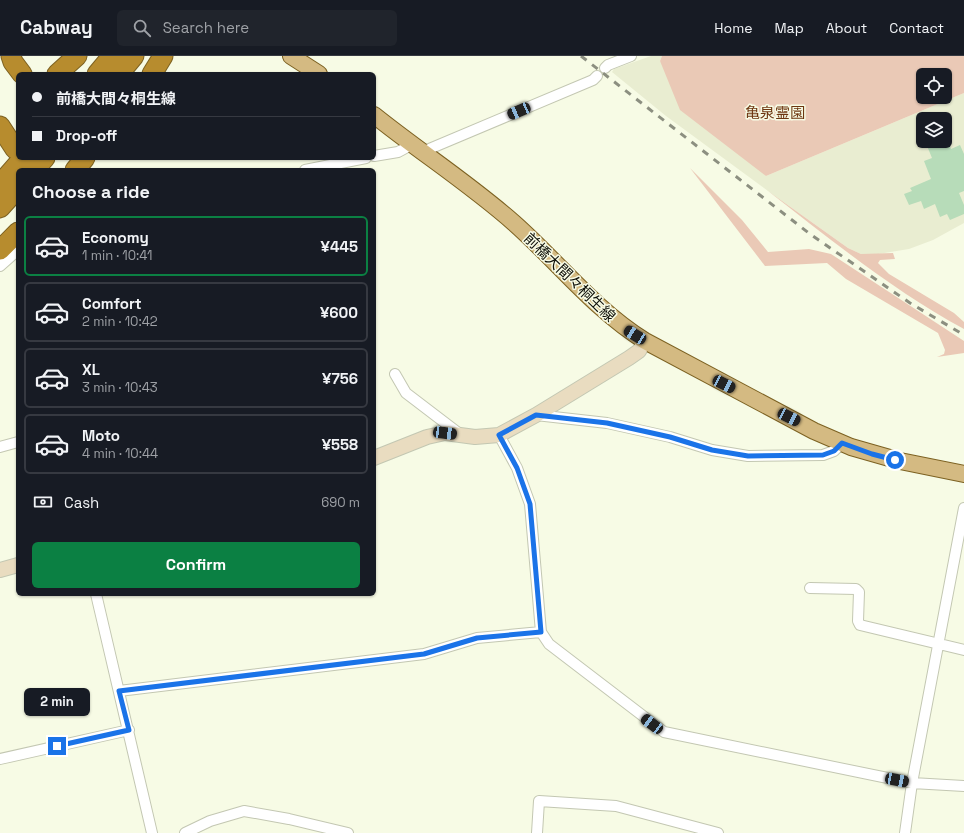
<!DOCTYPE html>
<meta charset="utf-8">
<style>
:root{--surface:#171b24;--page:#20242c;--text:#f1f3f6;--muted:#9ea1a6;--line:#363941;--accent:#0b8043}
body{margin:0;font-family:"Space Grotesk","Noto Sans JP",sans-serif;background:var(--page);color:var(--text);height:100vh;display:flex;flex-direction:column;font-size:15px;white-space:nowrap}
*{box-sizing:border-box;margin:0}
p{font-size:13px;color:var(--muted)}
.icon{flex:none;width:22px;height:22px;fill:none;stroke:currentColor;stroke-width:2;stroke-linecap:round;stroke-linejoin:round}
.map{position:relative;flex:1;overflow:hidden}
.drawer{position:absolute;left:16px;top:112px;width:360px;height:428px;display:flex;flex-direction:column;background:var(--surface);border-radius:6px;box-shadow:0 1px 3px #0004}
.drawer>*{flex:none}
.top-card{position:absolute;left:16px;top:16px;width:360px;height:88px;border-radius:6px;box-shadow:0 1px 3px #0004;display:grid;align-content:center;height:88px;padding:0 16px;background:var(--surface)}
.fabs{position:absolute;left:916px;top:12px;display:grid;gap:8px}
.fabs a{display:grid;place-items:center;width:36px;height:36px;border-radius:6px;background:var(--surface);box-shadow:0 1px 3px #0004;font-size:20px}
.end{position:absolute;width:18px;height:18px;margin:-9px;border:5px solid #1a73e8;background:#fff;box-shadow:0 0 0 2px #fff}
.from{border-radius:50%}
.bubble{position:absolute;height:28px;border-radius:6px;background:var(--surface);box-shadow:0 1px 3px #0004;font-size:13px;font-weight:700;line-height:28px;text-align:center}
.car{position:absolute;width:12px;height:24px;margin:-12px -6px;border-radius:5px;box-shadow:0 0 3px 1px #0007;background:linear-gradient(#222 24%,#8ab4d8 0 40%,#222 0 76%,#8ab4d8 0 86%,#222 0)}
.top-card b{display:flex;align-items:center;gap:14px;height:38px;font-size:15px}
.top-card b+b{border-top:1px solid var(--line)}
.top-card i{width:10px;height:10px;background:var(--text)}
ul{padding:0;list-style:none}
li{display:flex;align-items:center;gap:12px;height:60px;margin:0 8px 6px;padding:0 8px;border:2px solid var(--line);border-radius:6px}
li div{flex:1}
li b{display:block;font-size:15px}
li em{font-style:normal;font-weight:700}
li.current{border-color:var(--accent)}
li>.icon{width:36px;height:36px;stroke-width:1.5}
h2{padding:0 16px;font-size:18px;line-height:48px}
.pay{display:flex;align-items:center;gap:10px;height:44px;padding:0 16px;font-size:15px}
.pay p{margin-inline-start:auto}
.action{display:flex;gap:8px;margin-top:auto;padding:8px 16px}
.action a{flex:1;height:46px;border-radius:6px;background:var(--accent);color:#fff;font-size:16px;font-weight:700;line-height:46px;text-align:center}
header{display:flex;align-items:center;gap:24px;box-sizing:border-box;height:56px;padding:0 20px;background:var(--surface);border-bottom:1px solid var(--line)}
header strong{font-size:19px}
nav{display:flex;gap:22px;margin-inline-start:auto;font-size:14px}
.search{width:280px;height:36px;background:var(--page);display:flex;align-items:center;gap:10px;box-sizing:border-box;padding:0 14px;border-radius:6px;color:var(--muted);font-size:15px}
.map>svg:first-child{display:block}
</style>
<header>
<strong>Cabway</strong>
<div class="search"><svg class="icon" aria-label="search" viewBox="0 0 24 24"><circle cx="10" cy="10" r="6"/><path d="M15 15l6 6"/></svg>Search here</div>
<nav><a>Home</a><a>Map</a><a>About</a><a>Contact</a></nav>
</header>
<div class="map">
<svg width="964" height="777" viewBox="0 0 964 777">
<rect width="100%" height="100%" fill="#f7fbe5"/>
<!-- built -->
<path fill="#e9edd1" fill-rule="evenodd" d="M 651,0 L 662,0 L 660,5 L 766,120 L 964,37 L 964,167 L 933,184 L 909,193 L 878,198 L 861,198 L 848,192 L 768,135 L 666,60 L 612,16 L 614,13 ZM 923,63 L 945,63 L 945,85 L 923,85 Z"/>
<!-- green -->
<path fill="#eac9b6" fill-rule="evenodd" d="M 662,0 L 964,0 L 964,37 L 766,120 L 680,54 L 660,5 ZM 923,19 L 945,19 L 945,41 L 923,41 Z
M 690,112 L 742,164 L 768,196 L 809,193 L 831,198 L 964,285 L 964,297 L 937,301 L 944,298 L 945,294 L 938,277 L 846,223 L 827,207 L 765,210 Z
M 768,135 L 848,192 L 861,198 L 893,197 L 895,203 L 880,204 L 878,207 L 889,218 L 954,257 L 964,266 L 964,273 C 894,235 831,184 768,135 Z"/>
<!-- building -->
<path fill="#b7dcb9" d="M 925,85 L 948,85 L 951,93 L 960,89 L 964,98 L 964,135 L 959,137 L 964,149 L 964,158 L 950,164 L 947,158 L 940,161 L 935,148 L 924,153 L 921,145 L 909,149 L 904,138 L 912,135 L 910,132 L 931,123 L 924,105 L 932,102 Z"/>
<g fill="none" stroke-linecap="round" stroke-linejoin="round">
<!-- street casing -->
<g stroke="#c3c7b2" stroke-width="12">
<path id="street" d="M 605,12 L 608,9 L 631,0
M 422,96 L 593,24 L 597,20
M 374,100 L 398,96 L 411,89
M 305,114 L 366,102
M 0,210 L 18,194
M 395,318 L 406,337 L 461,379
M 536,359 L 607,367 L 670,381 L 712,394 L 748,400 L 823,399 L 834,395 L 842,387
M 499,379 L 517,412 L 530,448 L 541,576 L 549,588 L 664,676 L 912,727 L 964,730
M 0,391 L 18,386
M 810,532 L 856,533 L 859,536 L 858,565 L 860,569 L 964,594
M 96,538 L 152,777
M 119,635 L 424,598 L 477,582 L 541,576
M 0,703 L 129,674
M 185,777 L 210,765 L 244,755 L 289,763 L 348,777
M 537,777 L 539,745 L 616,750 L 718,777
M 905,777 L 912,727 L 964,452"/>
</g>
<!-- secondary casing -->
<g stroke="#c3c7b2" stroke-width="16">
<path id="secondary" d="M 374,402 L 427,381 L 445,377 L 475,381 L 499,379 L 536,359 L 629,302 L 639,295 L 645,285
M 0,514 L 18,509"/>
</g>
<!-- primary casing -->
<g stroke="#7c6121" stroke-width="18">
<path id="primary" d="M 291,0 L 319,18
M 374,59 C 420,96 470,128 514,167 C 558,206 595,254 645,285 L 814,375 L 851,391 L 900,405 L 964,418"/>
</g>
<!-- highway casing -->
<g stroke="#7c6121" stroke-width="21">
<path id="highway" d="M 11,0 L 13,6 L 22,18
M 57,18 L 77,0
M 97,18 L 112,0
M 119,18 L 134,0
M 152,18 L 163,0
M 0,70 L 15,93
M 34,114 L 45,102
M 75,114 L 85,102
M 0,128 L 23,102
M 0,152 L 18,132
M 0,194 L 18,176"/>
</g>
<!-- street -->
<use href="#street" stroke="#fff" stroke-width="10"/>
<!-- secondary -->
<use href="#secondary" stroke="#e9dcc0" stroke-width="14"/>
<!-- primary -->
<use href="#primary" stroke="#d4ba82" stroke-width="16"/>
<!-- highway -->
<use href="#highway" stroke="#b78c2e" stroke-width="19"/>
<!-- rail -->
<path stroke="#8c8f80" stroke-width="3" stroke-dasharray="7 7" stroke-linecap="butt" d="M 581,0 L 810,178 L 910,247 L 964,279"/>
</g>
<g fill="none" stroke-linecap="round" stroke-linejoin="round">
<!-- route -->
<path stroke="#1a73e8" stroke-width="5" d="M 57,690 L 129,674 L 119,635 L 424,598 L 477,582 L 541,576 L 530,448 L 517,412 L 499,379 L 536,359 L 607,367 L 670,381 L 712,394 L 748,400 L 823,399 L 834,395 L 842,387 L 872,398 L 895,404"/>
</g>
<g text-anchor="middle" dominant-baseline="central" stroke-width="3" stroke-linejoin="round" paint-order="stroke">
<!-- park labels -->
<g font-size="15" fill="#6d3610" stroke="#f7fbe5">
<text x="775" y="56">亀泉霊園</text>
</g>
<!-- street labels -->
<g font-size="15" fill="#0f1009" stroke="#f7fbe5">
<text transform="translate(570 221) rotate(44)">前橋大間々桐生線</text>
</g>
</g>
</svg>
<div class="fabs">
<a><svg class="icon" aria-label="locate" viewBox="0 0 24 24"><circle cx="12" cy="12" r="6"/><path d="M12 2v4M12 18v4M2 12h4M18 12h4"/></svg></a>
<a><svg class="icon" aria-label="layers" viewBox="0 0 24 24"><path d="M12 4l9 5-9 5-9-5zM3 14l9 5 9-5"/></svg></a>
</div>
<i class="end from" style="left:895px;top:404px"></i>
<i class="end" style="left:57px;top:690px"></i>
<div class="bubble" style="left:24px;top:632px;width:66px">2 min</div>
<i class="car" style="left:519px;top:55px;rotate:247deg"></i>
<i class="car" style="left:635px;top:279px;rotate:302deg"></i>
<i class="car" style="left:724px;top:328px;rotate:117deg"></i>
<i class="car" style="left:789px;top:361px;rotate:117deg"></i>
<i class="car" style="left:445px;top:377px;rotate:97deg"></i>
<i class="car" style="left:652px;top:668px;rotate:307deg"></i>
<i class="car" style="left:897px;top:724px;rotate:101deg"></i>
<div class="top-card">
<b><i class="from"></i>前橋大間々桐生線</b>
<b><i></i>Drop-off</b>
</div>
<section class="drawer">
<h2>Choose a ride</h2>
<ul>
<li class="current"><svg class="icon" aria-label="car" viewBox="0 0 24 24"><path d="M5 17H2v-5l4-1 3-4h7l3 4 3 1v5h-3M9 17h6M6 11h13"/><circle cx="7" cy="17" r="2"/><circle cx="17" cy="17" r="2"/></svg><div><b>Economy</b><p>1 min · 10:41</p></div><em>¥445</em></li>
<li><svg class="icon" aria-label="car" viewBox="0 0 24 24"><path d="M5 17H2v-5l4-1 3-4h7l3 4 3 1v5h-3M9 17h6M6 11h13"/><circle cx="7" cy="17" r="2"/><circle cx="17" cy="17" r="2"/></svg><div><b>Comfort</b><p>2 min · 10:42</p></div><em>¥600</em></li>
<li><svg class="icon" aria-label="car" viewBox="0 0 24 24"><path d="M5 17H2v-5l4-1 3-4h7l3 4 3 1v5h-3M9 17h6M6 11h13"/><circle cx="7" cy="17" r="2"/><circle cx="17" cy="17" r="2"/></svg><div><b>XL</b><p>3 min · 10:43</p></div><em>¥756</em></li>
<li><svg class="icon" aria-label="car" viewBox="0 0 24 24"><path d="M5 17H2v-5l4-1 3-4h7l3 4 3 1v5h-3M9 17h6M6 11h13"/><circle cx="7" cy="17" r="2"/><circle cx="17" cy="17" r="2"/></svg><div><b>Moto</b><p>4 min · 10:44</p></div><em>¥558</em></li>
</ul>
<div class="pay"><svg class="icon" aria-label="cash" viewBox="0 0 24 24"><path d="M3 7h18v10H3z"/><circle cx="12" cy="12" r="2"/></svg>Cash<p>690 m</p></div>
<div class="action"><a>Confirm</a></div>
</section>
</div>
